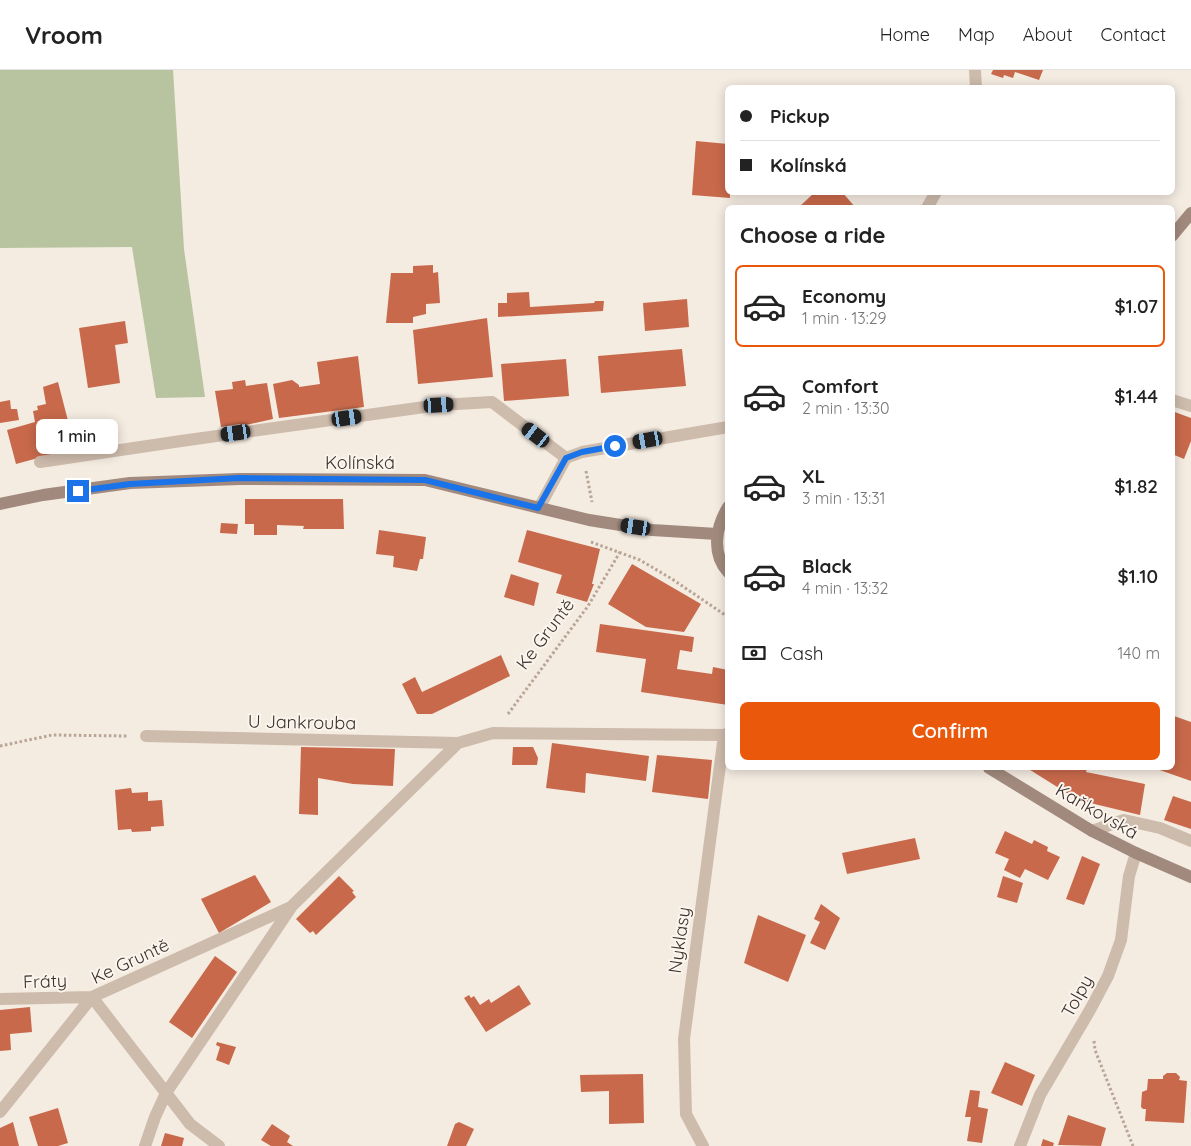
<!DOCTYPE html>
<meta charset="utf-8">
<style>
:root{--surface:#fff;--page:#f2f2f2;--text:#222;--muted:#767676;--line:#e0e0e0;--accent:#ea580c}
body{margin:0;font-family:Quicksand,sans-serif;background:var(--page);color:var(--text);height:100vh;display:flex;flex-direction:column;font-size:19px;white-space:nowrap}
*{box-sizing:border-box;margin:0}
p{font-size:16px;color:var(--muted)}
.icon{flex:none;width:28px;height:28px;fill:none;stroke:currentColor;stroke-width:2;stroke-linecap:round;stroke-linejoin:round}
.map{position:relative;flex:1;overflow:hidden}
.drawer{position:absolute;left:725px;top:135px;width:450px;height:565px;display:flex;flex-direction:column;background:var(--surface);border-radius:8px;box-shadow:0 2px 12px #0003}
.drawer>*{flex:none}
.hud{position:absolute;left:725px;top:15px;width:450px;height:110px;border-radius:8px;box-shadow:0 2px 12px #0003;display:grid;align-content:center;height:110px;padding:0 15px;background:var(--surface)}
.end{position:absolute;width:22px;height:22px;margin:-11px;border:6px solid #1a73e8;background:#fff;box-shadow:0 0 0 2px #fff}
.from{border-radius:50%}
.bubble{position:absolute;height:35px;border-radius:8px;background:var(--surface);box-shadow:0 2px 12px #0003;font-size:16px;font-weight:600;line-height:35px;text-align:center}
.car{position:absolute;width:15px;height:30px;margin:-15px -8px;border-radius:6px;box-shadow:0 0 4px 1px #0007;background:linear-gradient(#222 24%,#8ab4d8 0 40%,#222 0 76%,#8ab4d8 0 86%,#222 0)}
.hud b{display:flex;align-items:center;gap:18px;height:48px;font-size:19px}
.hud b+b{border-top:1px solid var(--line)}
.hud i{width:12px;height:12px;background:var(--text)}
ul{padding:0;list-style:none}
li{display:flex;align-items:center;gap:15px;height:82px;margin:0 10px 8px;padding:0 5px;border:2px solid transparent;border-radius:8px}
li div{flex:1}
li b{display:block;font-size:19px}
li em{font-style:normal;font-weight:600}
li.on{border-color:var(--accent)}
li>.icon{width:45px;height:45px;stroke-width:1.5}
h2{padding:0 15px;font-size:22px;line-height:60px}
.pay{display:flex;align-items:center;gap:12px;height:55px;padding:0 15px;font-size:19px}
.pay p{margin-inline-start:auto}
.action{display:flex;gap:10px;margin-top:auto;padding:10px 15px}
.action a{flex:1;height:58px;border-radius:8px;background:var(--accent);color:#fff;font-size:20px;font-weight:600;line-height:58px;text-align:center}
header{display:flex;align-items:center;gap:30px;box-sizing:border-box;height:70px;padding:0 25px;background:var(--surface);border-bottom:1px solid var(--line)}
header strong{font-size:24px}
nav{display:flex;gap:28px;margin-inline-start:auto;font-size:18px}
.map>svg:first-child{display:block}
</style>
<header>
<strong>Vroom</strong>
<nav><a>Home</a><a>Map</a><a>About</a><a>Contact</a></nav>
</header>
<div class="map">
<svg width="1191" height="1076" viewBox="0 0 1191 1076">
<rect width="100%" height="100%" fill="#f4ebe1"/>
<!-- green -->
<path fill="#b8c4a0" d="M 0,0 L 173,0 L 184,179 L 205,327 L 156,328 L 132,177 L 0,178 Z"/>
<!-- building -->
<path fill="#c8694b" d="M 993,0 L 1043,0 L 1039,10 L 1015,2 L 1013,8 L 1004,5 L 1003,8 L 991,4 Z
M 696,71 L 728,74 L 728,122 L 730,122 L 730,128 L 692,125 Z
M 815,122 L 842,122 L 856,138 L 798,138 Z
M 433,195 L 433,203 L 438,202 L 440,233 L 426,234 L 426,244 L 413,247 L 413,253 L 386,253 L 391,203 L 413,203 L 413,196 Z
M 529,222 L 530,237 L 594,233 L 595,231 L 604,231 L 603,241 L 498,247 L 498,233 L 507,233 L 507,223 Z
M 687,229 L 689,257 L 645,261 L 643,233 Z
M 487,248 L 493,307 L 418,314 L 413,260 Z
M 125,251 L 128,273 L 115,275 L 120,313 L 88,318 L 79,258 Z
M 682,279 L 686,316 L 601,323 L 598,286 Z
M 358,286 L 364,337 L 279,348 L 273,314 L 292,310 L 299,315 L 299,317 L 320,314 L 317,292 Z
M 566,289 L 569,326 L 504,331 L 501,294 Z
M 245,310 L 246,316 L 267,313 L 273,349 L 241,356 L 240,354 L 221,357 L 215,321 L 233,319 L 232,312 Z
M 58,312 L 75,378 L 16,394 L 7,360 L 35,352 L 33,341 L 38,340 L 37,336 L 46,334 L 43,317 Z
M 10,330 L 11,339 L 17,339 L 19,350 L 0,353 L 0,332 Z
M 1172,341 L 1191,348 L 1191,371 L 1184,389 L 1172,384 Z
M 245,429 L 343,429 L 344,459 L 303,459 L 304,456 L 277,455 L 277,465 L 254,465 L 254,454 L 245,454 Z
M 221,453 L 238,454 L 237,464 L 220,463 Z
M 379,460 L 426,467 L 423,489 L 420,489 L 417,501 L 393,497 L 394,486 L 376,484 Z
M 527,460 L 600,479 L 592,514 L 594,514 L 587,532 L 556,523 L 562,505 L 518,492 Z
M 632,494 L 701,534 L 684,562 L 646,557 L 608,534 Z
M 511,504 L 539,513 L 534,536 L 504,527 Z
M 600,554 L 694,567 L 692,582 L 680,580 L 677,599 L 712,604 L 713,597 L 728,600 L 728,635 L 641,622 L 646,589 L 596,582 Z
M 501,585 L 510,606 L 432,644 L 417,644 L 402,614 L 415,607 L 422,622 Z
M 1174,646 L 1191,652 L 1191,711 L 1154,698 L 1172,698 L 1172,651 Z
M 552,673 L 649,686 L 646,711 L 586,703 L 585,723 L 546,718 Z
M 301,677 L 395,679 L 393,716 L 353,714 L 318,708 L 318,745 L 299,744 Z
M 513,677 L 533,677 L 538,688 L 537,695 L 512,695 Z
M 657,685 L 712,690 L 708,729 L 652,722 Z
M 1027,698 L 1087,698 L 1086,702 L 1145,714 L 1140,745 L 1078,730 Z
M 131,718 L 132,723 L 148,722 L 148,731 L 162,730 L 164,756 L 151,757 L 151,761 L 132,762 L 131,759 L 118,760 L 115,720 Z
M 1173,726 L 1191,732 L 1191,759 L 1164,750 Z
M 1005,761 L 1032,774 L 1034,770 L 1048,777 L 1047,781 L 1060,787 L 1048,810 L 1025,799 L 1020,808 L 1004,800 L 1009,789 L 995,783 Z
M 915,768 L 920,789 L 847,804 L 842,783 Z
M 1082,786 L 1100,794 L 1084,835 L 1066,829 Z
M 255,805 L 271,832 L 219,863 L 201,829 Z
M 339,806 L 354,821 L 352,822 L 356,827 L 316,865 L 313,861 L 310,863 L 296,849 Z
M 1003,806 L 1023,813 L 1017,833 L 997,827 Z
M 821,834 L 840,848 L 825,880 L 810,873 L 820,852 L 814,849 Z
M 758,845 L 806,865 L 788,912 L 744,893 Z
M 215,886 L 237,902 L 192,968 L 169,952 Z
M 519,915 L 531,934 L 486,962 L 464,928 L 469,925 L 471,928 L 474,926 L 480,935 L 489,929 L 491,933 Z
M 30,937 L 32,962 L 10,964 L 11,980 L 0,981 L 0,940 Z
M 217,972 L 236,977 L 229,995 L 216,990 L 220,977 L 216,975 Z
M 1005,992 L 1035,1005 L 1022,1036 L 991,1023 Z
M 1167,1003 L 1176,1003 L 1180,1007 L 1179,1010 L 1187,1011 L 1184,1053 L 1145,1051 L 1146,1039 L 1143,1039 L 1141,1037 L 1142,1022 L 1147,1020 L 1148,1009 L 1163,1009 L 1163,1006 Z
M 643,1004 L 644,1053 L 609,1054 L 609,1021 L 581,1022 L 580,1005 Z
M 970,1020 L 980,1021 L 978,1037 L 988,1039 L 982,1073 L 967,1071 L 971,1047 L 965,1047 Z
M 58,1038 L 68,1073 L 58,1076 L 38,1076 L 29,1047 Z
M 1068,1045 L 1106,1058 L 1101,1076 L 1058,1075 Z
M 13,1052 L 19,1076 L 0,1076 L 0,1058 Z
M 459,1052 L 474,1059 L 466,1076 L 447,1076 L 455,1054 Z
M 272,1054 L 290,1066 L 287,1072 L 293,1076 L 271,1076 L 261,1070 Z
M 165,1063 L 184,1068 L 182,1076 L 161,1076 Z
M 1043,1069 L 1054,1073 L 1053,1076 L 1041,1076 Z"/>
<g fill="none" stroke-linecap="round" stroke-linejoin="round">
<!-- path -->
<path stroke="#b9a596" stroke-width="3" stroke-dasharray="2.5 2.5" stroke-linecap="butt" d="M 586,401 L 592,432
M 591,472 L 640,490 L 672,509 L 728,547
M 508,644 L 588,536 L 620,482
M 0,676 L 52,665 L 128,666
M 1094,971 L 1095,980 L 1133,1076"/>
<!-- street -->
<path stroke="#cdbbac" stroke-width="12" d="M 975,0 L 976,18
M 927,138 L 936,122
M 1172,330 L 1191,336
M 40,392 L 181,371 L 439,335 L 492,332 L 566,388
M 539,438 L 566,388 L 582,382 L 728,357
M 146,666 L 458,673
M 1092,761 L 1124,750 L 1160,758 L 1191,771
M 92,927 L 190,1054 L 219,1076
M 0,929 L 92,927 L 291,837
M 0,1042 L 92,927
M 145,1076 L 155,1047 L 166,1023 L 292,836 L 458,673 L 493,663 L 724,665 L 728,663
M 703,1076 L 686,1044 L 684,969 L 724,665
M 1020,1076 L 1040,1025 L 1090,940 L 1108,906 L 1121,870 L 1129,806 L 1136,783"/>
<!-- secondary -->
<path stroke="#a18a7d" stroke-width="12" d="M 1172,166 L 1191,143
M 0,434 L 43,425 L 130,413 L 239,409 L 425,410 L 589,450 L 652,460 L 717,464
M 728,437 C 716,457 711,483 728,502
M 989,698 L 1092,761 L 1136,783 L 1191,807"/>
</g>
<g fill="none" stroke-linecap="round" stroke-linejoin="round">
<!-- route -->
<path stroke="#1a73e8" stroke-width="6" d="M 78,421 L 130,414 L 239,408 L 425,410 L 538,438 L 566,388 L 582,382 L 615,376"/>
</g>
<g text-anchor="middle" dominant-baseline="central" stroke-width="4" stroke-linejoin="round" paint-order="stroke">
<!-- street labels -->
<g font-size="18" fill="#3b302b" stroke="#fbf5ee">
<text x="360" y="392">Kolínská</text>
<text transform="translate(545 564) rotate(-53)">Ke Gruntě</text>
<text transform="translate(302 652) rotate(1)">U Jankrouba</text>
<text transform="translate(1097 741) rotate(30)">Kaňkovská</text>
<text transform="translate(679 870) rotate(-82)">Nyklasy</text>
<text transform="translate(130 891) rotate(-25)">Ke Gruntě</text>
<text transform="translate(45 911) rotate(-2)">Fráty</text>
<text transform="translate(1077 926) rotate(-61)">Tolpy</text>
</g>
</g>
</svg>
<i class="end from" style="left:615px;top:376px"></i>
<i class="end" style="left:78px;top:421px"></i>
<div class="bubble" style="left:36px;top:349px;width:82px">1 min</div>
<i class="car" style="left:439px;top:335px;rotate:87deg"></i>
<i class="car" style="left:347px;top:348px;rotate:82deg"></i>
<i class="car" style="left:236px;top:363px;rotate:262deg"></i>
<i class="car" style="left:536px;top:365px;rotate:307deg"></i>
<i class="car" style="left:648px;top:370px;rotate:260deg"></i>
<i class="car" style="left:636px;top:457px;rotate:279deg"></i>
<div class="hud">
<b><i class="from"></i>Pickup</b>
<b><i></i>Kolínská</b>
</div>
<section class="drawer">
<h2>Choose a ride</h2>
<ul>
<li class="on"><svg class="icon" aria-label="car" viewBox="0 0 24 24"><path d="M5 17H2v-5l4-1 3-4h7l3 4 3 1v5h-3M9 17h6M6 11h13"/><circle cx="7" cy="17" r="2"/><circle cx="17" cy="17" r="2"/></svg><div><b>Economy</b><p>1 min · 13:29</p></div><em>$1.07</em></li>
<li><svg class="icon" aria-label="car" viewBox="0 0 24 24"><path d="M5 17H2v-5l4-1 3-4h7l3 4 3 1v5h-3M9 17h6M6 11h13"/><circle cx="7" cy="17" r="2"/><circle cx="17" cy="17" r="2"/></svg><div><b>Comfort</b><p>2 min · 13:30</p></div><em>$1.44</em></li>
<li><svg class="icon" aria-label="car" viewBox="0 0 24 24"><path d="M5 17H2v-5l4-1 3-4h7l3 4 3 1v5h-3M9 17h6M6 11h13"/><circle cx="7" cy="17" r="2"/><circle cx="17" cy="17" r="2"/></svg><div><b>XL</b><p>3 min · 13:31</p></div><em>$1.82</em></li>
<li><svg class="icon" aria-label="car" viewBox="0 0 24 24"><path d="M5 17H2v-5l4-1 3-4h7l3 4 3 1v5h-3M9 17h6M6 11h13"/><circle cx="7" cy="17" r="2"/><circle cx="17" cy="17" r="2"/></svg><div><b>Black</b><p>4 min · 13:32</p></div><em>$1.10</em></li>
</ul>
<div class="pay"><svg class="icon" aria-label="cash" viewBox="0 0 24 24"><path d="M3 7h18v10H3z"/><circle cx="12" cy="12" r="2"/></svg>Cash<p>140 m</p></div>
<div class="action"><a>Confirm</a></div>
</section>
</div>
